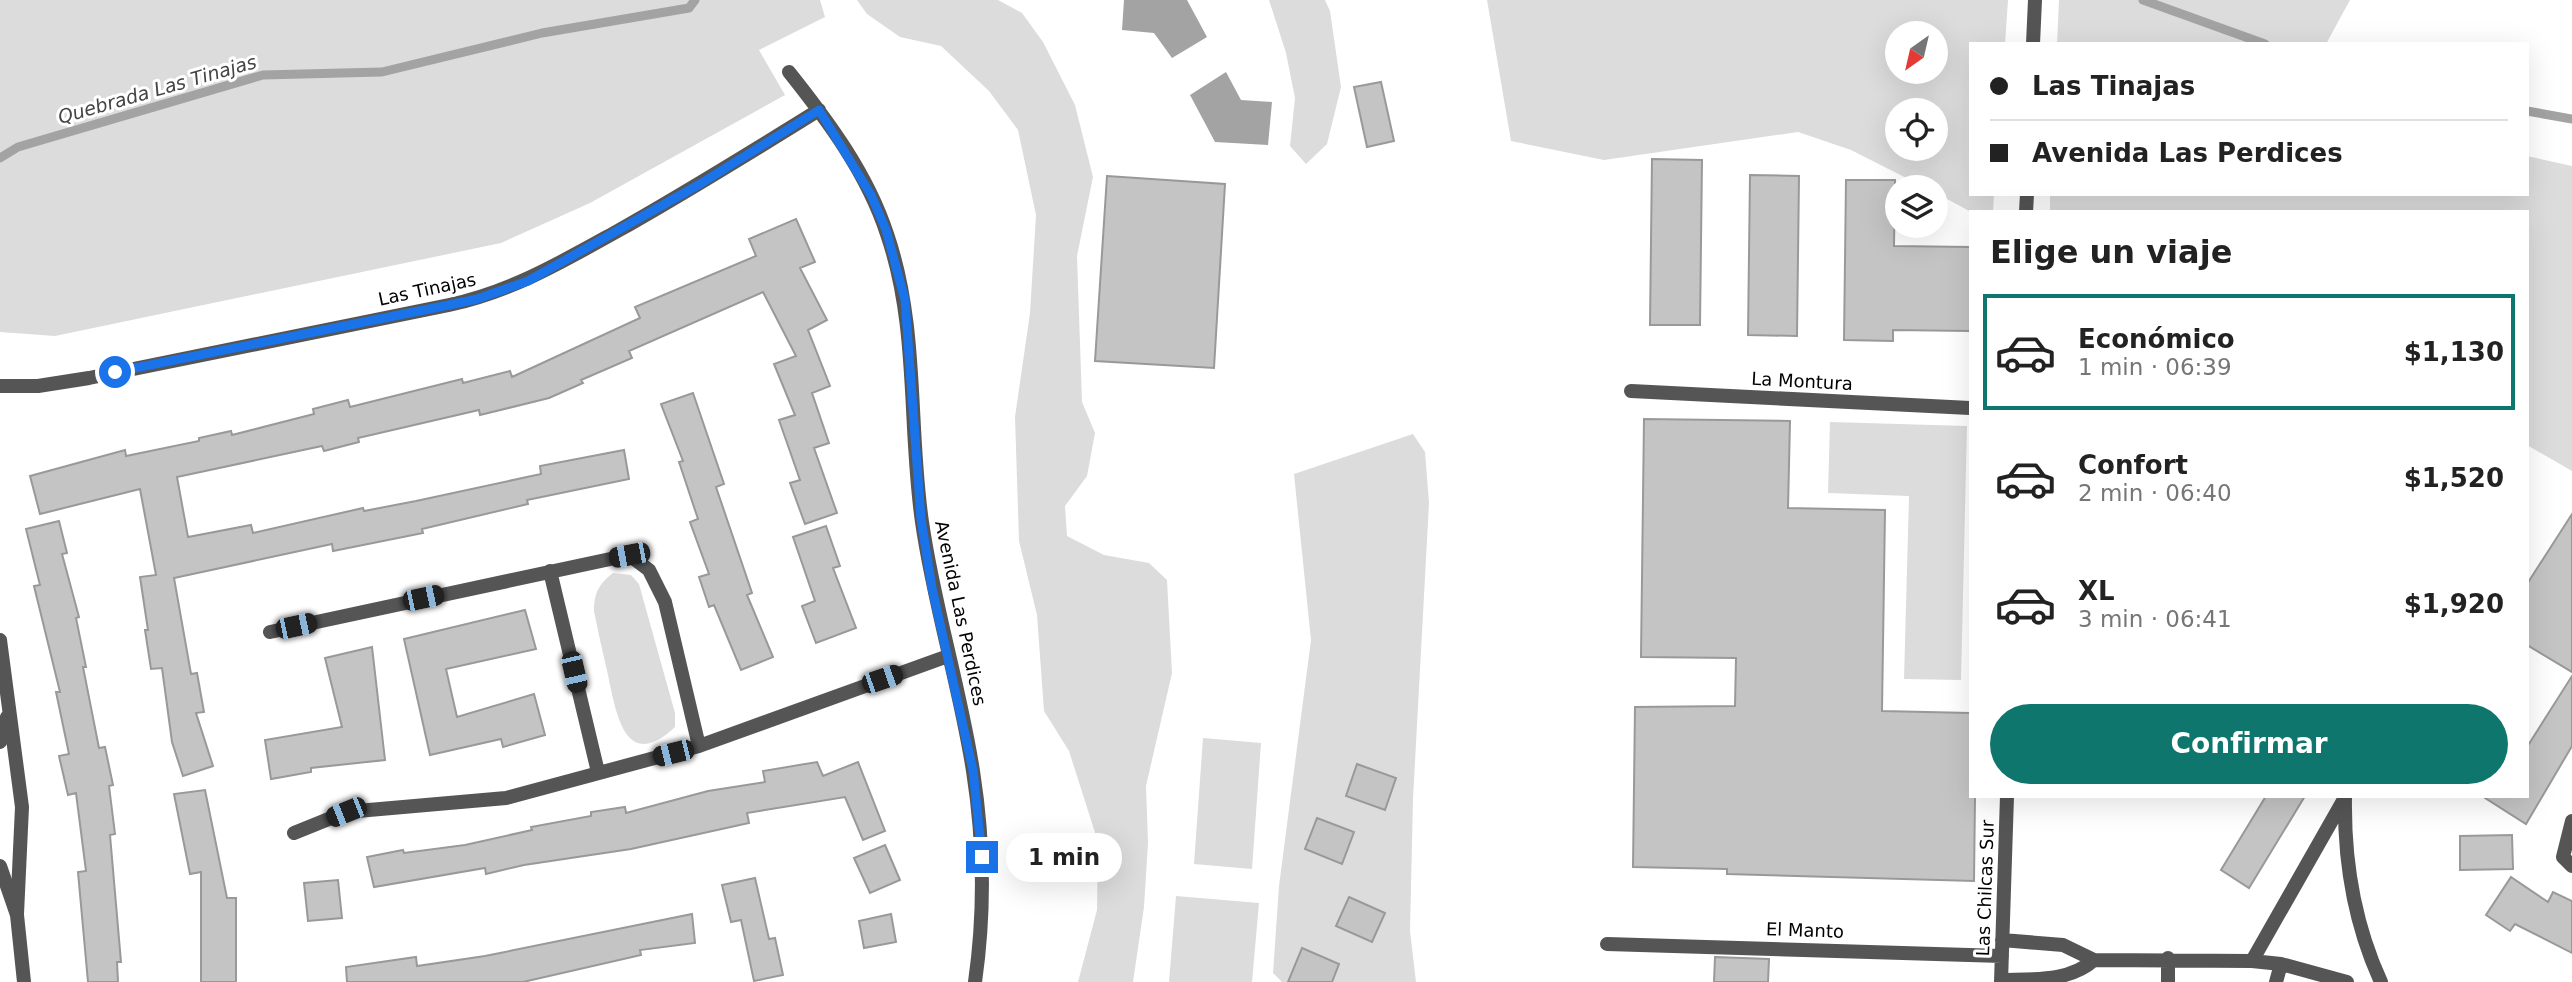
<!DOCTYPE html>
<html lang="es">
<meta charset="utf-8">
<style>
:root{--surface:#fff;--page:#f6f6f6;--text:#222;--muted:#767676;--line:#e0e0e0;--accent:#0f766e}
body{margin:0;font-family:"DejaVu Sans",sans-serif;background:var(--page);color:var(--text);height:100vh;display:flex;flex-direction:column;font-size:26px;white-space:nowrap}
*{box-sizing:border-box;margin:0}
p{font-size:23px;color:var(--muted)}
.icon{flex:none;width:38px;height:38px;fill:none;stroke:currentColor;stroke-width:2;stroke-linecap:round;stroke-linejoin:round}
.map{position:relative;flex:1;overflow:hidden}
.sheet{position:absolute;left:1969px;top:210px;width:560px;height:588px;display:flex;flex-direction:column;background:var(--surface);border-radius:0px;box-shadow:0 7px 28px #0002}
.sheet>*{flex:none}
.top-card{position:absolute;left:1969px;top:42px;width:560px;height:154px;border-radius:0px;box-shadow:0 7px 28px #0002;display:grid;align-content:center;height:154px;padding:0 21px;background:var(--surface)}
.needle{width:46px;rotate:214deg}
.controls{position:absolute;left:1885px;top:21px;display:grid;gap:14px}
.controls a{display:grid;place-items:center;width:63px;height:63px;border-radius:50%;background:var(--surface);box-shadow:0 7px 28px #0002;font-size:35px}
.end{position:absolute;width:32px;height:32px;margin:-16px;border:9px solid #1a73e8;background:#fff;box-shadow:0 0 0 4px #fff}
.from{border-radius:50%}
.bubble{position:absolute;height:49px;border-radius:24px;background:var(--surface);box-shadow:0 7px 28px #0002;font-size:23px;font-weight:700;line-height:49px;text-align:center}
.car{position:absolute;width:21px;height:42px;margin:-21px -10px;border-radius:9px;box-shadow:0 0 5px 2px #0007;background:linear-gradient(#222 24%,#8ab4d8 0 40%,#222 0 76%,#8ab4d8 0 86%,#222 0)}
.top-card b{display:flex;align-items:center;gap:24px;height:66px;font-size:26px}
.top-card b+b{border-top:2px solid var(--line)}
.top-card i{width:18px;height:18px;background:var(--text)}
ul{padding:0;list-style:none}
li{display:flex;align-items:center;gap:21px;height:116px;margin:0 14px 10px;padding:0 7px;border:4px solid transparent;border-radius:0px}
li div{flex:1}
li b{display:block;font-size:26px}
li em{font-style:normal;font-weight:700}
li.active{border-color:var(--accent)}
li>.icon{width:63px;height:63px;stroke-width:1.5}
h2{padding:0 21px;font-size:32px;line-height:84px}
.button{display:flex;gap:14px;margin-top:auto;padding:14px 21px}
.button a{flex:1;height:80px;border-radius:42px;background:var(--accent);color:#fff;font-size:28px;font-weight:700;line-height:80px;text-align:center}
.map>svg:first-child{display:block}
</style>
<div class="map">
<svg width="2572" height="982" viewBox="0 0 2572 982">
<rect width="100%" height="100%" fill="#fff"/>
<!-- green -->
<path fill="#dcdcdc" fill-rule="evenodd" d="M 0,0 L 820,0 L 825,17 L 759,50 L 785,95 L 590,203 L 501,243 L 55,336 L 0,332 Z
M 857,0 L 998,0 L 1022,13 L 1043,42 L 1075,105 L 1093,177 L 1077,256 L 1082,402 L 1095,433 L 1087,476 L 1065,506 L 1067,536 L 1104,555 L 1149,563 L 1167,580 L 1172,673 L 1146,786 L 1148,843 L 1144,907 L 1133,982 L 1078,982 L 1097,910 L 1098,842 L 1069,751 L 1044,711 L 1037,615 L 1019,541 L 1015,417 L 1030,313 L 1036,215 L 1018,130 L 989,91 L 941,46 L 900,37 L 867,14 Z
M 1269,0 L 1325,0 L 1330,11 L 1341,87 L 1327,144 L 1306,164 L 1290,146 L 1295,98 L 1286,53 Z
M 1487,0 L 2008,0 L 2005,44 L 1970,44 L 1970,194 L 1994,194 L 1993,212 L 1971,212 L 1936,193 L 1936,187 L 1924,187 L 1851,150 L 1798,132 L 1604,160 L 1511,141 ZM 1897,33 L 1936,33 L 1936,72 L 1897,72 ZM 1897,110 L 1936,110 L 1936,149 L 1897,149 Z
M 2059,0 L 2350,0 L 2326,44 L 2057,44 Z
M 2527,156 L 2572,166 L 2572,471 L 2527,445 L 2527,212 L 2050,212 L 2050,194 L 2527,194 Z
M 1830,422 L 1967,426 L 1961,680 L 1904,679 L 1909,496 L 1828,493 Z
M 1413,434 L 1425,452 L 1429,503 L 1413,799 L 1410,931 L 1416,982 L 1282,982 L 1273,973 L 1279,886 L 1311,640 L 1294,474 Z
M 613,573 L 631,575 L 639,584 L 675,713 L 675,727 C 625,774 616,713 608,675 C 603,653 598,632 594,611 C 594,593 599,584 613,573 Z
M 1203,738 L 1261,743 L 1252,869 L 1194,864 Z
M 1176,896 L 1259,903 L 1252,982 L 1169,982 Z"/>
<!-- water -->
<path fill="#a3a3a3" d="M 1124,0 L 1187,0 L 1207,37 L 1172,58 L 1154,33 L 1122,30 Z
M 1226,72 L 1241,100 L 1272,102 L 1268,145 L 1215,142 L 1190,95 Z"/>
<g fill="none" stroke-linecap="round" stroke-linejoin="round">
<!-- stream -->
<path stroke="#a3a3a3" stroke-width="9" d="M 2143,0 L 2265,44
M 2527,111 L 2572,119
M 0,158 L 18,147 L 263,75 L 382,72 L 542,33 L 689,8 L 695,0"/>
</g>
<!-- building -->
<path fill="#c4c4c4" stroke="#999" stroke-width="2" d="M 1381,82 L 1394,141 L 1367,147 L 1354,87 Z
M 1652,159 L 1702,160 L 1700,325 L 1650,325 Z
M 1750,175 L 1799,176 L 1797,336 L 1748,335 Z
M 1107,176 L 1225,184 L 1214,368 L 1095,361 Z
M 1846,180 L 1895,180 L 1894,246 L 1970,247 L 1970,331 L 1893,330 L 1893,341 L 1844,340 Z
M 796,219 L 815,262 L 800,268 L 827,320 L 808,330 L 830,386 L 812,393 L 829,443 L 814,448 L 837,513 L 805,524 L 790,483 L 800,480 L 779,420 L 795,415 L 774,364 L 796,356 L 763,292 L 629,351 L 632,358 L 581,380 L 583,383 L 549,398 L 480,415 L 479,410 L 358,438 L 359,442 L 324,451 L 322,446 L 177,477 L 188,537 L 251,525 L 253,533 L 363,508 L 364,511 L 416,501 L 541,474 L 540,466 L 624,450 L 629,479 L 527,500 L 528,504 L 422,529 L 423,533 L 333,551 L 332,544 L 174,578 L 191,674 L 197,673 L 204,712 L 196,713 L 213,766 L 183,776 L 172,742 L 162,668 L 151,669 L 145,630 L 148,630 L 140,577 L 156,575 L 140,489 L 40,514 L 30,476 L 125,450 L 126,456 L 199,441 L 199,438 L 231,431 L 232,435 L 314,414 L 313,409 L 348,400 L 350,407 L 462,379 L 463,383 L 510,371 L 512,377 L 640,318 L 635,307 L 756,256 L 749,239 Z
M 693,393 L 724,484 L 716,487 L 752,593 L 747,595 L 773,657 L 741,670 L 714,605 L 709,607 L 699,577 L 709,574 L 690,522 L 698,519 L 679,462 L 683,461 L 661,404 Z
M 1644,419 L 1790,421 L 1788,508 L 1885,510 L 1882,711 L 1970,713 L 1970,796 L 1975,796 L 1974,881 L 1727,874 L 1727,869 L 1633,867 L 1635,707 L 1735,706 L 1736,658 L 1641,657 Z
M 2572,514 L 2572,672 L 2527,645 L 2527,584 Z
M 59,521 L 67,553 L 62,554 L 79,617 L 76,618 L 86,667 L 83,667 L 99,748 L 105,747 L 113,785 L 109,786 L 115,834 L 110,835 L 121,962 L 117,962 L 118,982 L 88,982 L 78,872 L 86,871 L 76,793 L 68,795 L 59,756 L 69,754 L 56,692 L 60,692 L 34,586 L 40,585 L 26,529 Z
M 826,526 L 840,566 L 833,568 L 856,628 L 816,643 L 802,606 L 815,601 L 793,537 Z
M 525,610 L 536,649 L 446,669 L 457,717 L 534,694 L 545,735 L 503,747 L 501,739 L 430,755 L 404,639 Z
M 372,647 L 385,760 L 311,768 L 311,772 L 271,779 L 265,740 L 342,727 L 325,658 Z
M 2572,676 L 2572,746 L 2526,824 L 2482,796 L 2527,796 L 2527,747 Z
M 817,762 L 823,776 L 858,762 L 885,831 L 863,840 L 845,797 L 747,813 L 749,823 L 631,849 L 524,865 L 486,874 L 485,868 L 374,887 L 367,857 L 403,850 L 404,853 L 465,845 L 532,830 L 531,827 L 591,816 L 591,812 L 625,807 L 626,813 L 708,791 L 765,782 L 763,771 Z
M 1357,764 L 1396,778 L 1385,810 L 1346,796 Z
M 205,790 L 227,898 L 236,898 L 236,982 L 201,982 L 201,872 L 190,874 L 174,794 Z
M 2266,796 L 2305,796 L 2249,888 L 2221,870 Z
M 1317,818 L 1354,832 L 1342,864 L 1305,849 Z
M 2512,835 L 2513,869 L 2460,870 L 2460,836 Z
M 885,845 L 900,880 L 870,893 L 854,858 Z
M 2511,877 L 2548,902 L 2553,892 L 2572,901 L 2572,953 L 2515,924 L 2510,931 L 2486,915 Z
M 755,878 L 769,939 L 775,938 L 783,975 L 754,981 L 741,920 L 731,922 L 722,885 Z
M 338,880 L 342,918 L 308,921 L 304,883 Z
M 1349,897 L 1385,913 L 1372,942 L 1336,926 Z
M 692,914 L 695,943 L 640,950 L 641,955 L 523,982 L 347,982 L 346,967 L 416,957 L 417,966 L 485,956 Z
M 891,914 L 896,942 L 864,948 L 859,921 Z
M 1302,948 L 1339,964 L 1332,982 L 1288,982 Z
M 1715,957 L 1769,959 L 1768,982 L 1714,982 Z"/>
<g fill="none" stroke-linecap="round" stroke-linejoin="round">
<!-- minor -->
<path stroke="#555" stroke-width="14" d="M 2033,44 L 2035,0
M 789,72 C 828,121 867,173 887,234 C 919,327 908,425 922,522 C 934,606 960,687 973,771 C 984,841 985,912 975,982
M 2026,212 L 2027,194
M 0,386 L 38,386 L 89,378 L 449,305 C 510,292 560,263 614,233 C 684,194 751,152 819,110
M 1631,391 L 1970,408
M 550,571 L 598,772
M 270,632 L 629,555 L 649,570 L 665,602 L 699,746
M 0,640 L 22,807 L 17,914
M 0,742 L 7,717
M 2345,798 C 2344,863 2354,923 2381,982
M 2572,821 L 2563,857 L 2572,866
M 294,833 L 346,812 L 506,798 L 699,746 L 948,656
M 1607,944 L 2002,956
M 2094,960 L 2252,961 L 2281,964 L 2347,982
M 2252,961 L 2343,801
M 2001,980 C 2034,979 2069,982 2094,960 L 2063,945 L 2002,940
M 2001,982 L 2007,796
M 2168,982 L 2168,958
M 2276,982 L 2281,964"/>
<!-- tertiary -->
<path stroke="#555" stroke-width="14" d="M 0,866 L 17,915 L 24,982"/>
</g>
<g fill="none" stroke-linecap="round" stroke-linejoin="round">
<!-- route -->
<path stroke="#1a73e8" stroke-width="9" d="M 115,372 L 449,305 L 477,299 L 528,281 L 700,184 L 819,110 L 871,195 L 886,230 L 905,300 L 921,519 L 932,588 L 973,770 L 982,857"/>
</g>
<g text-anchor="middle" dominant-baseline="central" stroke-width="6" stroke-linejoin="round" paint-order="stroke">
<!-- street labels -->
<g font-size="18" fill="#000" stroke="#fff">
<text transform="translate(427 289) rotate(-12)">Las Tinajas</text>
<text transform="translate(1802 381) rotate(3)">La Montura</text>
<text transform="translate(961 613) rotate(78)">Avenida Las Perdices</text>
<text transform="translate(1985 888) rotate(-88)">Las Chilcas Sur</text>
<text transform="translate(1805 930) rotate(2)">El Manto</text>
</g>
<!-- water labels -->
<g font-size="19" font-style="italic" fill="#444" stroke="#fff">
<text transform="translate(157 89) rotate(-16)">Quebrada Las Tinajas</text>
</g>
</g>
</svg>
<div class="controls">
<a><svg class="needle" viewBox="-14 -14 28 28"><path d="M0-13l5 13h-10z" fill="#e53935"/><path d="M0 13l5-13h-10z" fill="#767676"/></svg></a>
<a><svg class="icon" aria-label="locate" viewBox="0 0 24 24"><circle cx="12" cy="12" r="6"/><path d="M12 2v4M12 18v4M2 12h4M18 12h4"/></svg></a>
<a><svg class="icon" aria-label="layers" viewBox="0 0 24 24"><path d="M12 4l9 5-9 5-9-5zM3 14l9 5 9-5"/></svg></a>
</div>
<i class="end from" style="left:115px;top:372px"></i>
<i class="end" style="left:982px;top:857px"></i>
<div class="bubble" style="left:1006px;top:833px;width:116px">1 min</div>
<i class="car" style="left:629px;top:555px;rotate:259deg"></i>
<i class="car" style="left:423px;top:598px;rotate:78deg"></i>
<i class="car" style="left:296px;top:626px;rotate:78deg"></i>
<i class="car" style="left:574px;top:672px;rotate:167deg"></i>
<i class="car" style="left:882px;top:679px;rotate:71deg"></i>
<i class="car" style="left:673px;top:753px;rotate:256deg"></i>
<i class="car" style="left:346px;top:812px;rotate:248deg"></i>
<div class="top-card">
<b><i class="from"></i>Las Tinajas</b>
<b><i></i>Avenida Las Perdices</b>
</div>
<section class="sheet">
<h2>Elige un viaje</h2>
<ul>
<li class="active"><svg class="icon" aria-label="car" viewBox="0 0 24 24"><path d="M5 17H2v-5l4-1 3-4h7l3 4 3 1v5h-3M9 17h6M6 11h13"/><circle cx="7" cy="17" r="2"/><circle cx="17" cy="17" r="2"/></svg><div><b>Económico</b><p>1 min · 06:39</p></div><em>$1,130</em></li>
<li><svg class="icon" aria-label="car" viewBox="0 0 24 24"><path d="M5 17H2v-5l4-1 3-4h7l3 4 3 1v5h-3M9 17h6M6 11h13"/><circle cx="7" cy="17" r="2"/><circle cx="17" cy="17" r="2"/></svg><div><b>Confort</b><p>2 min · 06:40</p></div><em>$1,520</em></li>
<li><svg class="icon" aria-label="car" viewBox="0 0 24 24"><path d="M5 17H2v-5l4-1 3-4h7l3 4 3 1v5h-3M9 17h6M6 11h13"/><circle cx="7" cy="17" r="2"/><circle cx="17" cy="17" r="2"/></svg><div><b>XL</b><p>3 min · 06:41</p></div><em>$1,920</em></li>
</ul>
<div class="button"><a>Confirmar</a></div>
</section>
</div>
